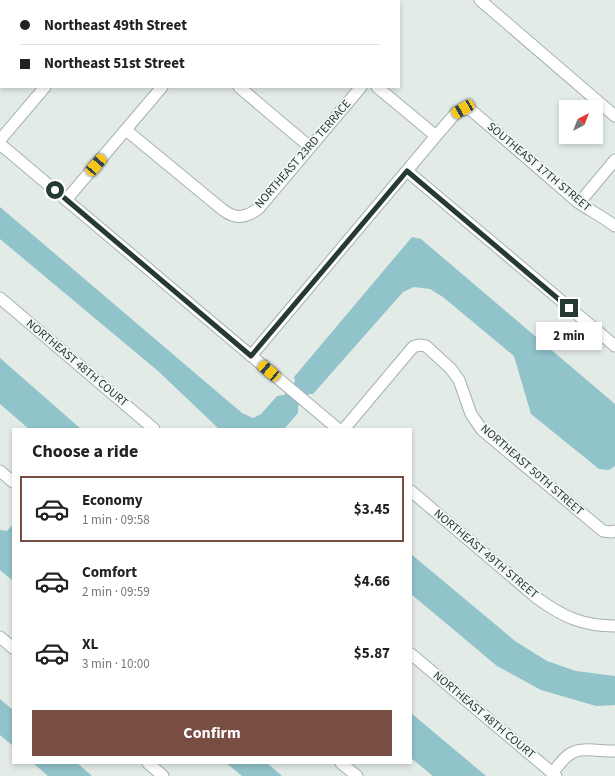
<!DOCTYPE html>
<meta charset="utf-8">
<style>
:root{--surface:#fff;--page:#f6f6f6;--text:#222;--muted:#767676;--line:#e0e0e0;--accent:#784e42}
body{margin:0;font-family:"Source Sans 3",sans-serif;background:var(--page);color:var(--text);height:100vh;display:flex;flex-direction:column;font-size:15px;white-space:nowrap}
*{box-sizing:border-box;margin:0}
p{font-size:13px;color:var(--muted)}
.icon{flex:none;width:22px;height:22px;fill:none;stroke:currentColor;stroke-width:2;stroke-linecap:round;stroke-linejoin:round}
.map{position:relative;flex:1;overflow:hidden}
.drawer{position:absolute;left:12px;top:428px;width:400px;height:336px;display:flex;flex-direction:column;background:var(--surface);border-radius:0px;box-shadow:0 2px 6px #0003}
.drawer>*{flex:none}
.hud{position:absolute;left:0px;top:0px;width:400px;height:88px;box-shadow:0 2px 6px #0003;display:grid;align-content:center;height:88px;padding:0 20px;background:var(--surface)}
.needle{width:26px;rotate:42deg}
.fabs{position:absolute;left:559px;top:100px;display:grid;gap:8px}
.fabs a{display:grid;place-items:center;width:44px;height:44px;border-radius:0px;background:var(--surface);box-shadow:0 2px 6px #0003;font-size:20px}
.end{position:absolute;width:18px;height:18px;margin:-9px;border:5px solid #253a34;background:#fff;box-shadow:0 0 0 2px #fff}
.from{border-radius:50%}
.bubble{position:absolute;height:28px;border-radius:0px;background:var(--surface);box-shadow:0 2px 6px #0003;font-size:13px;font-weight:700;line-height:28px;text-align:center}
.car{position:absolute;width:12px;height:24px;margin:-12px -6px;border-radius:5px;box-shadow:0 0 3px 1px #0007;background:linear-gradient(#f5c518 24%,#345 0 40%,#f5c518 0 76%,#345 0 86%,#f5c518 0)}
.hud b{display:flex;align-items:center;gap:14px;height:38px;font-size:15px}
.hud b+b{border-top:1px solid var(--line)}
.hud i{width:10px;height:10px;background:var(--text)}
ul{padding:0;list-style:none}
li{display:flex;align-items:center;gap:12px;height:66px;margin:0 8px 6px;padding:0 12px;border:2px solid transparent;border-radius:0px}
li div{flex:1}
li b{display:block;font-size:15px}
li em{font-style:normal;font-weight:700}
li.current{border-color:var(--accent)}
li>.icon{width:36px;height:36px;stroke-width:1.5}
h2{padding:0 20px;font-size:18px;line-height:48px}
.primary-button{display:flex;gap:8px;margin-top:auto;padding:8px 20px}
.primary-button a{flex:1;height:46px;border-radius:0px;background:var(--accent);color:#fff;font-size:16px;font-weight:700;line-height:46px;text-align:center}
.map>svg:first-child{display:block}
</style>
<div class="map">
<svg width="615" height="776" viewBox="0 0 615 776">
<rect width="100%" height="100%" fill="#e3ebe7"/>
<!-- water -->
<path fill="#91c3ca" d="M 0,207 L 242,413 L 253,418 L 261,414 L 277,396 L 284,395 L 295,382 L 294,377 L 412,237 L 421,239 L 615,404 L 615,466 L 609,470 L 599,469 L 531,414 L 514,356 L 443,297 L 430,289 L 414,287 L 403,292 L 313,394 L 309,394 L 298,406 L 298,413 L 284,429 L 219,429 L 158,371 L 0,239 Z
M 0,358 L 81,429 L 29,429 L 0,404 Z
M 13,524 L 13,581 L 0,570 L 0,530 L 7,531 Z
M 411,554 L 515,641 L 547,661 L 576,671 L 615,676 L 615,705 L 596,706 L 541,690 L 497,666 L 411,594 Z
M 0,699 L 13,710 L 13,746 L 0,735 Z
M 411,713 L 486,776 L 433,776 L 411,758 Z
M 33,763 L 77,763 L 92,776 L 48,776 Z
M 226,763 L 267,763 L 282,776 L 242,776 Z"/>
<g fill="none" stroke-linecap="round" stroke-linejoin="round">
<!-- minor casing -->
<g stroke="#a6b2ae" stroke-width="13">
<path id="minor" d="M 276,0 L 277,1
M 480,0 L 615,116
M 119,1 L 119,0
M 338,1 L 339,0
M 239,87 L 310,147
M 377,87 L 436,136
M 126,130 L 223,210 C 226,212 229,214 232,215 C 241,219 252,214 259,208 L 361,87
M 0,140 L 45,87
M 0,144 L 338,429
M 407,171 L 615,346
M 66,200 L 162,87
M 579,203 L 615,160
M 0,298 L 154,429
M 251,356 L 436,136 L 455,114 L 463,109 L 471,110 L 579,203 C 591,211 603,217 615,226
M 344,429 L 413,347 L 419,345 L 426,346 L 451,369 L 459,380 L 471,414 L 482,430 L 603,531 L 612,532 L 615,531
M 0,471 L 13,482
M 411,491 L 537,598 C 563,617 583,626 615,626
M 0,637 L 13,648
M 411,654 L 556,776
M 148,763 L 163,776
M 341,763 L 357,776
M 552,773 C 558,767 563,758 570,754 C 581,746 602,752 615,751"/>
</g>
<!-- minor -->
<use href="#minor" stroke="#fff" stroke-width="11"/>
</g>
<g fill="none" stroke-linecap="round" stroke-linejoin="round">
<!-- route -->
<path stroke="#253a34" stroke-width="5" d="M 55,190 L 251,356 L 407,171 L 569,308"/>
</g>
<g text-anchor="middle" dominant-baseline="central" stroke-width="3.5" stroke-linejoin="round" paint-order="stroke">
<!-- street labels -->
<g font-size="12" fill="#253a34" stroke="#f3f8f5">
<text transform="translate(303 154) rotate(-49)">NORTHEAST 23RD TERRACE</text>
<text transform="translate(539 167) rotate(40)">SOUTHEAST 17TH STREET</text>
<text transform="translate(77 363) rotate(40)">NORTHEAST 48TH COURT</text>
<text transform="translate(532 470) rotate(41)">NORTHEAST 50TH STREET</text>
<text transform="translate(486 554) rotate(40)">NORTHEAST 49TH STREET</text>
<text transform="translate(484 715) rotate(40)">NORTHEAST 48TH COURT</text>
</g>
</g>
</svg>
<div class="fabs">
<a><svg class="needle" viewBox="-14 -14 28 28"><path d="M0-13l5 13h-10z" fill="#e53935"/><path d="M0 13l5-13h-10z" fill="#767676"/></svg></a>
</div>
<i class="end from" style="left:55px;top:190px"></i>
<i class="end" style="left:569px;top:308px"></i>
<div class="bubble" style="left:536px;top:322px;width:66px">2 min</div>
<i class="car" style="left:463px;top:109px;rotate:240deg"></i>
<i class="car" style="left:96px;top:165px;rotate:41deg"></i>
<i class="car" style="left:269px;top:371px;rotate:310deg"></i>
<div class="hud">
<b><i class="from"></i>Northeast 49th Street</b>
<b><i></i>Northeast 51st Street</b>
</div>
<section class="drawer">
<h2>Choose a ride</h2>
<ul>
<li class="current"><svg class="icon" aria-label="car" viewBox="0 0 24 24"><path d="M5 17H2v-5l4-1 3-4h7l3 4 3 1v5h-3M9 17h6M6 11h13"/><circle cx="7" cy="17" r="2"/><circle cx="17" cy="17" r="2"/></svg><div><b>Economy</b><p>1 min · 09:58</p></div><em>$3.45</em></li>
<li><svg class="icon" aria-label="car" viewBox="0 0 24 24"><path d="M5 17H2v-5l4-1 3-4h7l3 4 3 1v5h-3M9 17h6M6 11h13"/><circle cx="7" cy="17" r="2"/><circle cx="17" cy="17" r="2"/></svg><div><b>Comfort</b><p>2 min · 09:59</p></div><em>$4.66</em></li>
<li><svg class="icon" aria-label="car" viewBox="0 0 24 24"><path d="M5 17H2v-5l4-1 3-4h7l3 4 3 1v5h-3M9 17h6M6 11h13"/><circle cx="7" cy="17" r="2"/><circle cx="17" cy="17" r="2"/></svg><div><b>XL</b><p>3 min · 10:00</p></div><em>$5.87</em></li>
</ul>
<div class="primary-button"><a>Confirm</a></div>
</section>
</div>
